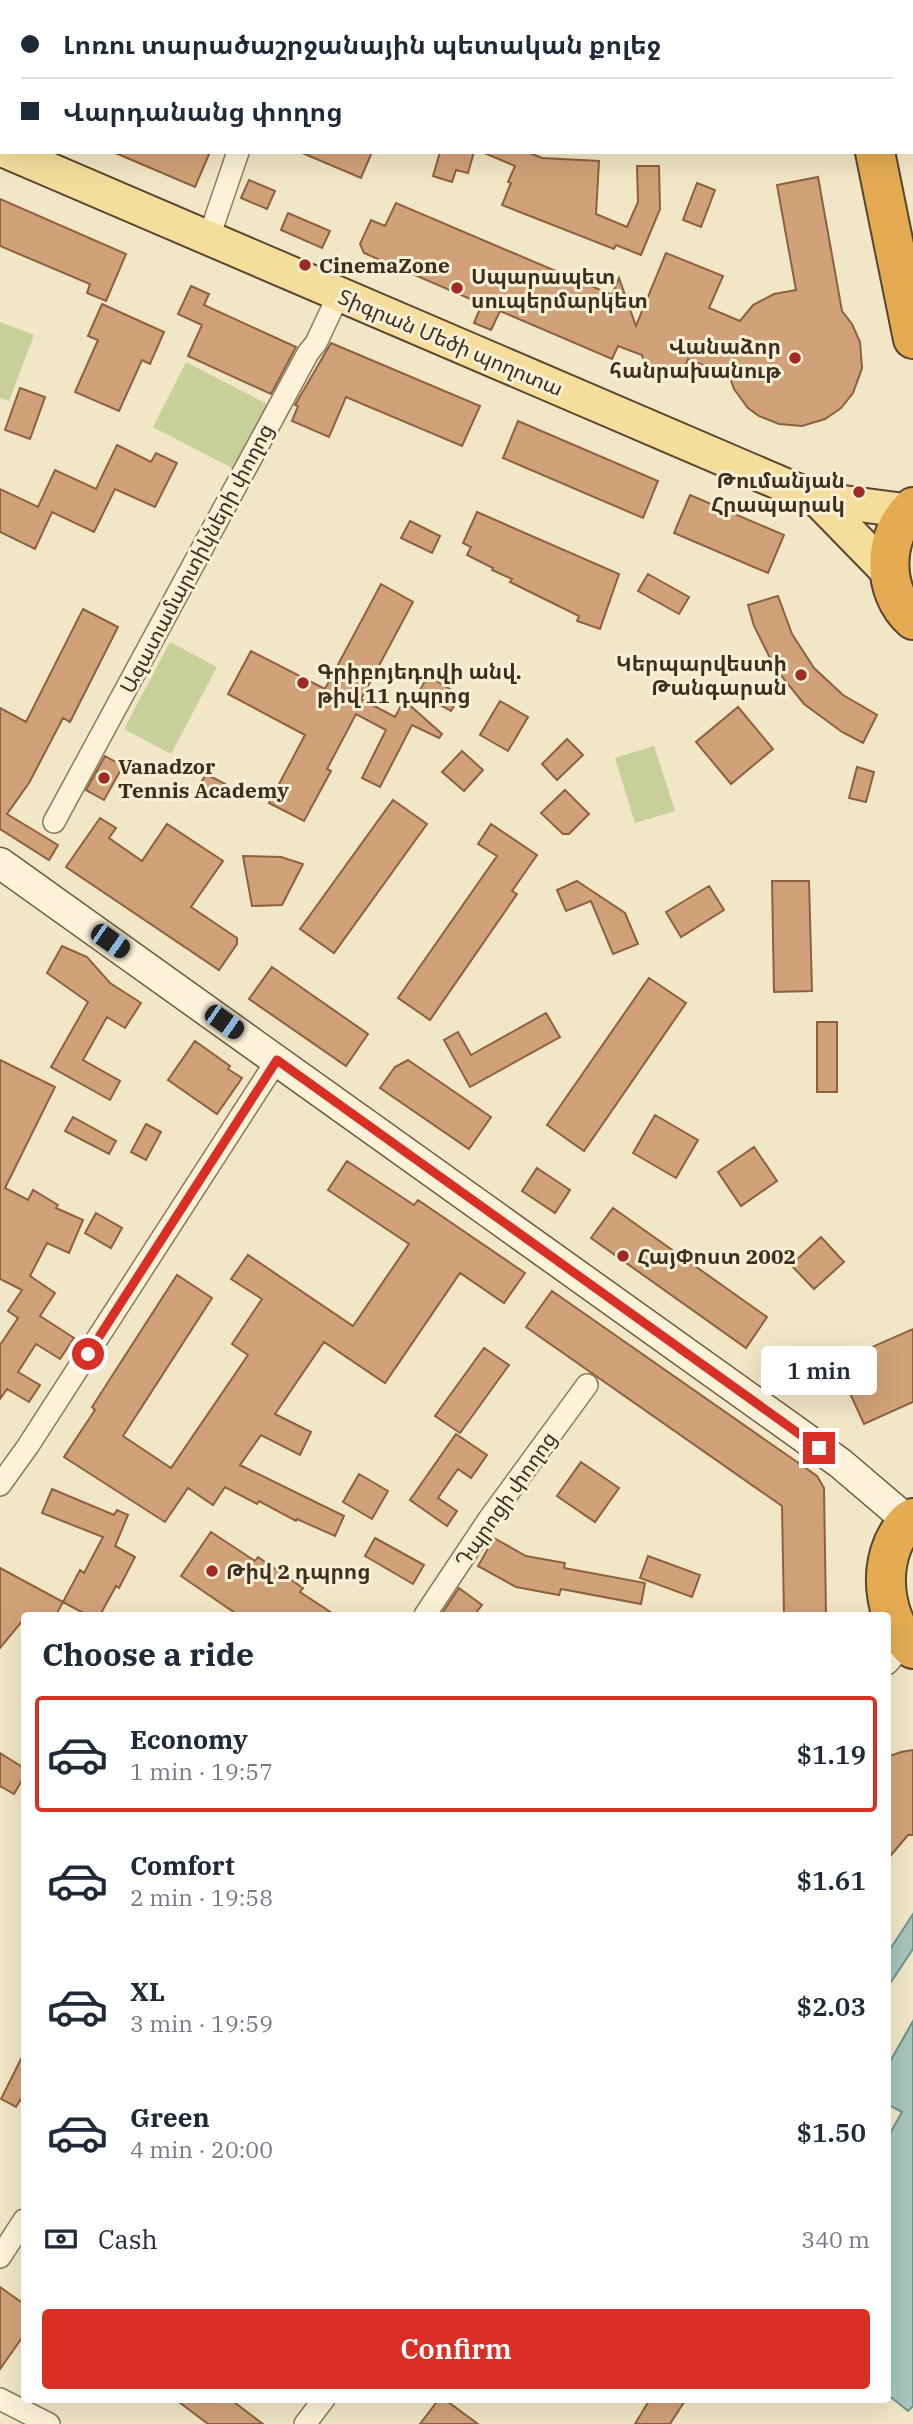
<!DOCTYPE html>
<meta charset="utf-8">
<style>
:root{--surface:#fff;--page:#f2f2f3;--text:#1f2937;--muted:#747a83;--line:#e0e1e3;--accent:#d93025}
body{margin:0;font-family:"IBM Plex Serif","Noto Sans Armenian",serif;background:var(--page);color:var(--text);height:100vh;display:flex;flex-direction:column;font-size:26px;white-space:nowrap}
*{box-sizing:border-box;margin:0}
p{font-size:23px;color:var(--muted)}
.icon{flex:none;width:38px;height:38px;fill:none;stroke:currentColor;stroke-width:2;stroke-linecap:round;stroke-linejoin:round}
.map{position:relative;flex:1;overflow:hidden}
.side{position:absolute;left:21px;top:1612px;width:870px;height:791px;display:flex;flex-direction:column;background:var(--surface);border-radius:7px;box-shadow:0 7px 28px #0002}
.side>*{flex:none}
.guide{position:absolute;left:0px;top:0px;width:914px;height:154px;box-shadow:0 7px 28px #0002;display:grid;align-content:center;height:154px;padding:0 21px;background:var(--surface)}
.end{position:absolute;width:32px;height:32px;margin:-16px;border:9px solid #d93025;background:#fff;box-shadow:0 0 0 4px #fff}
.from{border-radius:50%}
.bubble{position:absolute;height:49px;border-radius:7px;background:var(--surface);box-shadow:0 7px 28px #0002;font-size:23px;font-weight:600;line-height:49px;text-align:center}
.car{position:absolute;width:21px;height:42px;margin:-21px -10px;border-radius:9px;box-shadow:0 0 5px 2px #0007;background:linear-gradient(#222 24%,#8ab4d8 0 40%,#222 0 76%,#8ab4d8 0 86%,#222 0)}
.guide b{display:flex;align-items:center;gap:24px;height:66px;font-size:26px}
.guide b+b{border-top:2px solid var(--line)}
.guide i{width:18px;height:18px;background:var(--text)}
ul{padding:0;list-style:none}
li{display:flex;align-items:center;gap:21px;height:116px;margin:0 14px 10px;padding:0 7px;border:4px solid transparent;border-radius:7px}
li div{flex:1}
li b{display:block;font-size:26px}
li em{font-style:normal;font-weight:600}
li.active{border-color:var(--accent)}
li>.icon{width:63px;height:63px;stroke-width:1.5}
h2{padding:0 21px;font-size:32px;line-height:84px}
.pay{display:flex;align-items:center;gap:18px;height:77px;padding:0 21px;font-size:26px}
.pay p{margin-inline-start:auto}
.action{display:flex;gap:14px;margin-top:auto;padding:14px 21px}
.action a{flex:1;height:80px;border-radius:7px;background:var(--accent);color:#fff;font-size:28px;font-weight:600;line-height:80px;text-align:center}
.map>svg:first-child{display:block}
</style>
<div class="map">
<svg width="913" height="2424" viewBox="0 0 913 2424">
<rect width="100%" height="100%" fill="#f1e6c5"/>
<!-- green -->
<path fill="#c7d098" d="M 0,322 L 34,335 L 9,401 L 0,398 Z
M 186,362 L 267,404 L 234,469 L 153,427 Z
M 170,642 L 217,667 L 171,754 L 124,729 Z
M 654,746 L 675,811 L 635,823 L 615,758 Z"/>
<!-- water -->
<path fill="#a7c4bd" stroke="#6d938b" stroke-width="2" d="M 913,1914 L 913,1949 L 887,1988 L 887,1954 Z
M 913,2021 L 913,2406 L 908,2411 L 887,2394 L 887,2139 L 902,2112 L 887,2104 L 887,2067 Z"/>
<!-- building -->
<path fill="#d1a279" stroke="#8e613e" stroke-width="2" d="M 113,152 L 210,152 L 195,187 Z
M 300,152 L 372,152 L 361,178 Z
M 440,152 L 474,152 L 468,173 L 456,170 L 452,182 L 433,176 Z
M 527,152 L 542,158 L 599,161 L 596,214 L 627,227 L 638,202 L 637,166 L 659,166 L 660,209 L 641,255 L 616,245 L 614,249 L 502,205 L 511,183 L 508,182 L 515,166 L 482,152 Z
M 818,177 L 842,311 L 852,324 L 860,342 L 862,368 L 853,393 L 841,408 L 825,419 L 802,426 L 779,424 L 759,416 L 748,408 L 734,389 L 729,375 L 688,359 L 683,372 L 667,366 L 651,368 L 644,362 L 642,355 L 618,346 L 612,359 L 500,311 L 491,330 L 474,323 L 482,304 L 364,253 L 360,244 L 371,220 L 385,226 L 396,203 L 612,295 L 619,278 L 636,326 L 666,253 L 723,276 L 709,308 L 740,321 L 753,305 L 774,294 L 796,290 L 777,185 Z
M 249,180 L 275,191 L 267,209 L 241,198 Z
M 697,183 L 715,190 L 701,227 L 683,220 Z
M 0,199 L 126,254 L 106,301 L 87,293 L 90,284 L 0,246 Z
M 288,213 L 330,231 L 322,248 L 281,230 Z
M 191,286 L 209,294 L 204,305 L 296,347 L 271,394 L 188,356 L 202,325 L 178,314 Z
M 102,304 L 164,332 L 150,364 L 142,360 L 119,411 L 75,392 L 98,340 L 88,336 Z
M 331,343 L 480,406 L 462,446 L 346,397 L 329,437 L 292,421 L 298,406 L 295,405 Z
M 20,388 L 45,397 L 30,439 L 5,430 Z
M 518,421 L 658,481 L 643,518 L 503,458 Z
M 117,445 L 151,462 L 156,453 L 177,463 L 155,507 L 115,489 L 94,532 L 52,512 L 35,549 L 0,532 L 0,489 L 38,507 L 55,470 L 96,489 Z
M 690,495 L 784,535 L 768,573 L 674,533 Z
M 477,512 L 619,574 L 600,629 L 577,621 L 579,616 L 510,582 L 512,579 L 492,570 L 493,568 L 467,555 L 471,547 L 463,543 Z
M 410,521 L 440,536 L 432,553 L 401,538 Z
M 648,574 L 689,597 L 679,614 L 638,591 Z
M 381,584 L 413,602 L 361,699 L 395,717 L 404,700 L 442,734 L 439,738 L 412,725 L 380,787 L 362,778 L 386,730 L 356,714 L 327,769 L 331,771 L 304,821 L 269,803 L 305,735 L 228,694 L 251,651 L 325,689 Z
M 778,596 L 792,634 L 814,668 L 843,695 L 877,715 L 863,743 L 842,732 L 804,704 L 775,668 L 754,626 L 748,605 Z
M 83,609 L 118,627 L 70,722 L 63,718 L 29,783 L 7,814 L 58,845 L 49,860 L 0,829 L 0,708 L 26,722 Z
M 428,676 L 460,695 L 451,711 L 418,693 Z
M 500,701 L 528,717 L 508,751 L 480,735 Z
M 738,707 L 773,749 L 731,784 L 696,742 Z
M 567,739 L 583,755 L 557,780 L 542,764 Z
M 462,751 L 483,770 L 464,791 L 442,772 Z
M 105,756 L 123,766 L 104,800 L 86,790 Z
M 857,767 L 874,772 L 866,802 L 849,798 Z
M 206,774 L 225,784 L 218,798 L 198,788 Z
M 565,790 L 589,814 L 569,834 L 563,834 L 541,813 Z
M 393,800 L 427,824 L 334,953 L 300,929 Z
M 100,818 L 116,828 L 109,838 L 142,861 L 167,824 L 223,861 L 191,907 L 237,938 L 237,944 L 219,970 L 66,867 Z
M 491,824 L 537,855 L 512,891 L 517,894 L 430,1020 L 398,998 L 497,856 L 478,844 Z
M 243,856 L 281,857 L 303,864 L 282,905 L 252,906 Z
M 577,881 L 625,913 L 638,944 L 613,954 L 591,901 L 566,911 L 557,890 Z
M 772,881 L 809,881 L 812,991 L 774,992 Z
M 709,886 L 724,910 L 681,937 L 666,912 Z
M 62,946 L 87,957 L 110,983 L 141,1003 L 125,1028 L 107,1017 L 83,1060 L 120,1081 L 110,1100 L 51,1067 L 88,1002 L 47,973 Z
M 272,967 L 368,1034 L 346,1066 L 249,999 Z
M 649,978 L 686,1003 L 584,1151 L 547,1125 Z
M 546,1013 L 560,1037 L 470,1087 L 444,1040 L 458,1032 L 471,1055 Z
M 817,1022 L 837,1022 L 837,1092 L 817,1092 Z
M 195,1041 L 230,1066 L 228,1069 L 242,1078 L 217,1114 L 168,1080 Z
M 0,1060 L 55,1087 L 5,1188 L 28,1200 L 33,1190 L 58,1205 L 56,1208 L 83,1220 L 69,1253 L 47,1243 L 30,1276 L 55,1293 L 40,1316 L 74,1338 L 60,1359 L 36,1344 L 18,1372 L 40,1385 L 29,1402 L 7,1389 L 0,1399 L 0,1345 L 18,1318 L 8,1311 L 22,1290 L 0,1279 Z
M 408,1060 L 491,1117 L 469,1149 L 380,1088 L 395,1067 Z
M 655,1115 L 698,1140 L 676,1178 L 633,1153 Z
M 73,1117 L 116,1141 L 109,1154 L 65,1131 Z
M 146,1124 L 161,1132 L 146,1160 L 131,1152 Z
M 754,1147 L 777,1181 L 741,1206 L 718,1172 Z
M 347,1161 L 414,1205 L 418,1200 L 525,1273 L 504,1303 L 460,1273 L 385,1383 L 324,1342 L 275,1414 L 311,1432 L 300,1455 L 261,1435 L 240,1465 L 344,1516 L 335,1536 L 297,1519 L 296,1521 L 259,1501 L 257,1504 L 225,1487 L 213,1505 L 188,1488 L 165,1522 L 64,1457 L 95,1410 L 92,1407 L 177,1275 L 212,1298 L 123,1436 L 171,1468 L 248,1355 L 232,1344 L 262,1299 L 231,1279 L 248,1255 L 353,1326 L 409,1244 L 328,1190 Z
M 537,1168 L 570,1190 L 555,1213 L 522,1191 Z
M 613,1208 L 767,1317 L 746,1348 L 591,1238 Z
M 96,1213 L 122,1228 L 111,1248 L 85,1233 Z
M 821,1237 L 844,1262 L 814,1289 L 791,1265 Z
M 552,1291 L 817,1476 L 824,1488 L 826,1615 L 784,1615 L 782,1506 L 526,1327 Z
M 913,1329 L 913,1402 L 864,1424 L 836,1363 Z
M 484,1348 L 509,1365 L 460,1433 L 435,1416 Z
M 456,1434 L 487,1455 L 471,1478 L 458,1469 L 438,1498 L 457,1511 L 447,1526 L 410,1500 Z
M 581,1462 L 619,1488 L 595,1522 L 557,1496 Z
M 359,1474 L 388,1491 L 372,1519 L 343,1502 Z
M 52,1489 L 114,1515 L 117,1510 L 128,1515 L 115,1546 L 135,1557 L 119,1588 L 116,1586 L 100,1615 L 87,1615 L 63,1602 L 80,1570 L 84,1573 L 103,1537 L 42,1513 Z
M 211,1532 L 255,1561 L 258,1557 L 303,1588 L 300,1592 L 335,1615 L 238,1615 L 181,1576 Z
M 375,1538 L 424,1565 L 413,1584 L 365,1556 Z
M 494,1538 L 526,1556 L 565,1563 L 564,1568 L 645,1583 L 641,1604 L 561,1589 L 559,1595 L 516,1587 L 478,1566 Z
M 648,1556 L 700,1575 L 692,1597 L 640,1578 Z
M 0,1568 L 63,1602 L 56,1615 L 24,1615 L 24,1619 L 0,1648 Z
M 459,1588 L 482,1605 L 474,1615 L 441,1615 Z
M 913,1750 L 913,1835 L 908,1835 L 887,1860 L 887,1757 L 901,1752 Z
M 0,1753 L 24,1768 L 24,1777 L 14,1794 L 0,1786 Z
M 24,2053 L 24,2102 L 20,2100 L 16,2107 L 1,2099 Z
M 0,2287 L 24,2304 L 24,2335 L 0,2369 Z
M 175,2399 L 230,2399 L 263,2424 L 208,2424 Z
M 439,2399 L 444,2399 L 478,2424 L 420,2424 Z
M 650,2399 L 686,2399 L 670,2424 L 635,2424 Z"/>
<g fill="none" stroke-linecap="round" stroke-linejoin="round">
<!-- street casing -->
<g stroke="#8d785a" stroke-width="24">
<path id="street" d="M 265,0 L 265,2
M 297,2 L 298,0
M 209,237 L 238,152
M 54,822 L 308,353 L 316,343 L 339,294
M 0,1485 L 28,1446 L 277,1060
M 425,1615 L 489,1519 L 587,1385
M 887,1664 L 907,1642
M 0,2257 L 24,2220
M 0,2399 L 49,2424
M 305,2424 L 324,2399"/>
</g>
<!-- secondary casing -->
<g stroke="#6f583d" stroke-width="33">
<path id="secondary" d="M 0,863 L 840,1463 L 908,1521"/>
</g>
<!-- primary casing -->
<g stroke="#5b452e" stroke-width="37">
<path id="primary" d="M 8,152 L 817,499 L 908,511
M 817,499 L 890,574"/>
</g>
<!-- highway casing -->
<g stroke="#5b452e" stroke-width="42">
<path id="highway" d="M 844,0 L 845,2
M 875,152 L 913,339
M 913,507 C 882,535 881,592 913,620
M 913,1518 C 903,1523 898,1534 893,1544 C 879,1578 886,1622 913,1649"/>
</g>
<!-- street -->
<use href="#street" stroke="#fbf2d9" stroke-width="21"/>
<!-- secondary -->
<use href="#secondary" stroke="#fbf2d9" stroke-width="30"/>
<!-- primary -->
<use href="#primary" stroke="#f5de9c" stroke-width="33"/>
<!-- highway -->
<use href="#highway" stroke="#e4ab52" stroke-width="38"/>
</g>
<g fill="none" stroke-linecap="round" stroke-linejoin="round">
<!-- route -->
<path stroke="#d93025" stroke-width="9" d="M 88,1354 L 277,1060 L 819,1448"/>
</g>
<!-- markers -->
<g fill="#a02b26" stroke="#f8efd5" stroke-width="2.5">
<circle cx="305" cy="265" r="7"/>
<circle cx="457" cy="288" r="7"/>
<circle cx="795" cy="358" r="7"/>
<circle cx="859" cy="492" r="7"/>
<circle cx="801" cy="675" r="7"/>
<circle cx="303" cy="683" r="7"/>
<circle cx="104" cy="778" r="7"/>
<circle cx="623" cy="1256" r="7"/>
<circle cx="212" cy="1571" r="7"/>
</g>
<g text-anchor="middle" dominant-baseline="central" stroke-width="6" stroke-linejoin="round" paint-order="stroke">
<!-- poi labels -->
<g font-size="21" font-weight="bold" fill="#3d2e1e" stroke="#f8efd5" text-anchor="start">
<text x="319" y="265">CinemaZone</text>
<text x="471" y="276">Սպարապետ<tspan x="471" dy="24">սուպերմարկետ</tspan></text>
<text x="781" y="346" text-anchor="end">Վանաձոր<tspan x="781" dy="24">հանրախանութ</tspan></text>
<text x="845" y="480" text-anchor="end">Թումանյան<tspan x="845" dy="24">Հրապարակ</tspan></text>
<text x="787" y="663" text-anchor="end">Կերպարվեստի<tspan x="787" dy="24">Թանգարան</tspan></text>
<text x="317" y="671">Գրիբոյեդովի անվ.<tspan x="317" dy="24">թիվ 11 դպրոց</tspan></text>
<text x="118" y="766">Vanadzor<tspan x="118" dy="24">Tennis Academy</tspan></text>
<text x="637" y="1256">ՀայՓոստ 2002</text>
<text x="226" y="1571">Թիվ 2 դպրոց</text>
</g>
<!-- street labels -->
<g font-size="21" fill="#3d2e1e" stroke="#f8efd5">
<text transform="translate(451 342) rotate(23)">Տիգրան Մեծի պողոտա</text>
<text transform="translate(196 558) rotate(-62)">Ազատամարտիկների փողոց</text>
<text transform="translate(505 1499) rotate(-55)">Դպրոցի փողոց</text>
</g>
</g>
</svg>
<i class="end from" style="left:88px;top:1354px"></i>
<i class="end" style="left:819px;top:1448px"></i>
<div class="bubble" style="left:761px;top:1346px;width:116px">1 min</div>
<i class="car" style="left:110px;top:941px;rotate:125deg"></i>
<i class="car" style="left:224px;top:1022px;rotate:125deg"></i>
<div class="guide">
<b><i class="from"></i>Լոռու տարածաշրջանային պետական քոլեջ</b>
<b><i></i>Վարդանանց փողոց</b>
</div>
<section class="side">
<h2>Choose a ride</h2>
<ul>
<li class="active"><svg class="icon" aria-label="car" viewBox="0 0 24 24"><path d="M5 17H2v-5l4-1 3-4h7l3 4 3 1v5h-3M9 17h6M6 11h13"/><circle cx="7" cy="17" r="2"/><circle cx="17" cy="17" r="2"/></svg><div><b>Economy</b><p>1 min · 19:57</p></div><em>$1.19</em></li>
<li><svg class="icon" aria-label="car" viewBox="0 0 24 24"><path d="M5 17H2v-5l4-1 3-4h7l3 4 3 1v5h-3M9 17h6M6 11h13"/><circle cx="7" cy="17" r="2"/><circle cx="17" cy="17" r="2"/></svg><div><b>Comfort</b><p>2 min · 19:58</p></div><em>$1.61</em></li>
<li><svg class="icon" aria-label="car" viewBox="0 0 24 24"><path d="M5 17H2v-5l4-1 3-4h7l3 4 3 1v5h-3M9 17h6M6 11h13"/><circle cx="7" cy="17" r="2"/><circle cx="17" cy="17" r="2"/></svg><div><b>XL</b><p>3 min · 19:59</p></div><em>$2.03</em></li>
<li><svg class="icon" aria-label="car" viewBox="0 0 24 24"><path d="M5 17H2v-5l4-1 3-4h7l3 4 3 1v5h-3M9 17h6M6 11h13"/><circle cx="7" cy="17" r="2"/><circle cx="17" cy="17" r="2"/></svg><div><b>Green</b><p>4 min · 20:00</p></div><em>$1.50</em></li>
</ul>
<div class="pay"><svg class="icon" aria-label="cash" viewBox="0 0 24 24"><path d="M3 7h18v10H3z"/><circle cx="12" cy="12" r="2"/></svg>Cash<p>340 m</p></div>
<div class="action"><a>Confirm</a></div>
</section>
</div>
